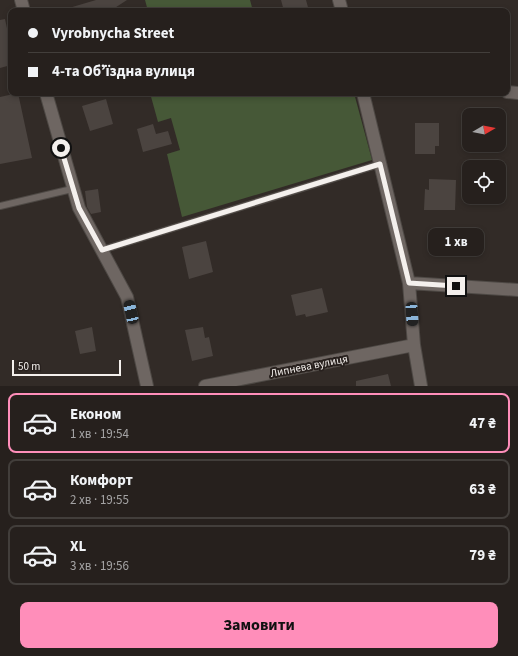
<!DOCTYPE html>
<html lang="uk">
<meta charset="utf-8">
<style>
:root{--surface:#26201d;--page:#322d2a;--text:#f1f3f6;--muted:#a4a3a4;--line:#423e3b;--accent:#ff8eba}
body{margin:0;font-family:"Source Sans 3",sans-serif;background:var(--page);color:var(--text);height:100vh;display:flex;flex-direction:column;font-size:15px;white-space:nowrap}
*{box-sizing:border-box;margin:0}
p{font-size:13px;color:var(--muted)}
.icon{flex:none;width:22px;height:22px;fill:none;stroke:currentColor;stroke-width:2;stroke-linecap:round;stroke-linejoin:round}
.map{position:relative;height:386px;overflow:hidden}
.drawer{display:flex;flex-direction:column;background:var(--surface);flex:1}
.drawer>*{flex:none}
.banner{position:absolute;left:8px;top:8px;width:502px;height:88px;border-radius:8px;box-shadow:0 2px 6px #0003,0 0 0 1px var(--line);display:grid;align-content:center;height:88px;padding:0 20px;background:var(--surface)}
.needle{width:26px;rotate:80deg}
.fabs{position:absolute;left:462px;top:108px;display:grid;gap:8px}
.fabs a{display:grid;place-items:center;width:44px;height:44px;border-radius:8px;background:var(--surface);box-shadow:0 2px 6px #0003,0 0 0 1px var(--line);font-size:20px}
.scale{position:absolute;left:12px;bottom:10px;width:109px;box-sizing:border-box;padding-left:4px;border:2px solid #f4f0ed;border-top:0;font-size:11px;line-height:14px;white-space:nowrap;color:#f4f0ed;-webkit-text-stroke:3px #28211e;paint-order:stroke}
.end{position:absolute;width:18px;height:18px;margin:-9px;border:5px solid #f4f0ed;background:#111;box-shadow:0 0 0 2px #111}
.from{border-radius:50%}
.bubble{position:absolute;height:28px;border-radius:8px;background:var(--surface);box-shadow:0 2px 6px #0003,0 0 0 1px var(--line);font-size:13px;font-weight:700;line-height:28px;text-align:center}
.car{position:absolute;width:12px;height:24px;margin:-12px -6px;border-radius:5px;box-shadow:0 0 3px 1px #0007;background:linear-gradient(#222 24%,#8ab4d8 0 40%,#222 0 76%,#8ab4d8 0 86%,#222 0)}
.banner b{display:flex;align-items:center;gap:14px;height:38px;font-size:15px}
.banner b+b{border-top:1px solid var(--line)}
.banner i{width:10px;height:10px;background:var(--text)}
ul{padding:7px 0 0;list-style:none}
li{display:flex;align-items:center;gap:12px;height:60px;margin:0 8px 6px;padding:0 12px;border:2px solid var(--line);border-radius:8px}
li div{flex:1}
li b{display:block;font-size:15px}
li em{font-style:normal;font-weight:700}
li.on{border-color:var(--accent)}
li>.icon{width:36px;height:36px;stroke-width:1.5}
.primary-button{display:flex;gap:8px;margin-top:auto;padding:8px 20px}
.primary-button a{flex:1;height:46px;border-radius:8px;background:var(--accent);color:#111;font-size:16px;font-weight:700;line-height:46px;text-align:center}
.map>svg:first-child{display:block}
</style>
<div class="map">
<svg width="518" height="386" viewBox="0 0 518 386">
<rect width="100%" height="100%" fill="#322b27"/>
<!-- green -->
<path fill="#465837" d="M 145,0 L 250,0 L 253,11 L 148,11 Z
M 150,93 L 354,93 L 372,160 L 182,217 L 167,154 L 180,150 L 171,118 L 158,122 Z"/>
<!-- building -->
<path fill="#4b4440" d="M 96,0 L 127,0 L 110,11 L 70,11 L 69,8 Z
M 281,0 L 306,0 L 309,11 L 284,11 Z
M 5,19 L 11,47 L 11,65 L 0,68 L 0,20 Z
M 18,93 L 32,158 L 0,164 L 0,97 Z
M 106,99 L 113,124 L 90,131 L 82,106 Z
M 415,123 L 439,123 L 439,146 L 435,146 L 435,154 L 415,154 Z
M 153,124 L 156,134 L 168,131 L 172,144 L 143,152 L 137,129 Z
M 429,179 L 456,180 L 455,210 L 424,210 L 425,189 L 429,190 Z
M 98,189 L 101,212 L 91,214 L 87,207 L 85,191 Z
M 206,241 L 213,272 L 189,279 L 182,247 Z
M 322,288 L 328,312 L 306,317 L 305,314 L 296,316 L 291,295 Z
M 92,327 L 96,351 L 80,354 L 75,331 Z
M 203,327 L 205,338 L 209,337 L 213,356 L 192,361 L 185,330 Z
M 388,374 L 391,386 L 356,386 L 356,381 Z"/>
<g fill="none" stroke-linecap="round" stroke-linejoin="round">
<!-- lane casing -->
<g stroke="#4e4945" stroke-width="8">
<path id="lane" d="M 0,206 L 72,189
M 102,250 L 380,164"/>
</g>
<!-- street casing -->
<g stroke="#4e4945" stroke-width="14">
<path id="street" d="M 21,0 L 24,11
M 339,0 L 342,11
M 507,92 L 518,93
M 46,93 L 79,208 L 127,297 L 147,386
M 363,93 L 409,283 L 414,345 L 421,386
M 409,283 L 518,290
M 205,386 L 414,345"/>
</g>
<!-- lane -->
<use href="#lane" stroke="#6e6662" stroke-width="6"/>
<!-- street -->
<use href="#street" stroke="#6e6662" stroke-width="12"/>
</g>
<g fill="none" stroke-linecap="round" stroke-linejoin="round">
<!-- route -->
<path stroke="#f4f0ed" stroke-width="5" d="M 61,148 L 79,208 L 102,250 L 380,164 L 409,283 L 456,286"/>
</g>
<g text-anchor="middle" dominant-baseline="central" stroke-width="4" stroke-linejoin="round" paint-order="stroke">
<!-- street labels -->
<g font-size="11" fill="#f4f0ed" stroke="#28211e">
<text transform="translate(309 366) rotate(-11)">Липнева вулиця</text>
</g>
</g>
</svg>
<div class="fabs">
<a><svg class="needle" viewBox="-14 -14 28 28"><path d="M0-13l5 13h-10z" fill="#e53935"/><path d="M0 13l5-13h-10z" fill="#a4a3a4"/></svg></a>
<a><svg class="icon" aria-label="locate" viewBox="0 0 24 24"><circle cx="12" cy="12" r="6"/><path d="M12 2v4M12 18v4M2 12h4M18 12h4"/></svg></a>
</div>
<div class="scale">50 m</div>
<i class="end from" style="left:61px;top:148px"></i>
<i class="end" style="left:456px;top:286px"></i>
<div class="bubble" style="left:428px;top:228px;width:56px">1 хв</div>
<i class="car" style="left:131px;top:312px;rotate:347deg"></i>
<i class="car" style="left:412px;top:314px;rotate:176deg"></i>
<div class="banner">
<b><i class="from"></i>Vyrobnycha Street</b>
<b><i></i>4-та Обʼїздна вулиця</b>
</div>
</div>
<section class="drawer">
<ul>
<li class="on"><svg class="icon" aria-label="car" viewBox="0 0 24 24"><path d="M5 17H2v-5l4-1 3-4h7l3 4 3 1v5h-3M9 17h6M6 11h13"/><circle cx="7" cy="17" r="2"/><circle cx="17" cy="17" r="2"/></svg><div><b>Економ</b><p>1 хв · 19:54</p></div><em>47 ₴</em></li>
<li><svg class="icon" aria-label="car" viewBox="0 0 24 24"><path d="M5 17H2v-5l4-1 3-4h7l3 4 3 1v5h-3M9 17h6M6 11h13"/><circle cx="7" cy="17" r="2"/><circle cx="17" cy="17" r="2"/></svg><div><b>Комфорт</b><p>2 хв · 19:55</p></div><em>63 ₴</em></li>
<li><svg class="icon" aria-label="car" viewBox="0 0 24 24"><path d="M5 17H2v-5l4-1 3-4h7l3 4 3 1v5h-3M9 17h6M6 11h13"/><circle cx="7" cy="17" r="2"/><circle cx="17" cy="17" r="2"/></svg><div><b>XL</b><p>3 хв · 19:56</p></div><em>79 ₴</em></li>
</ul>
<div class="primary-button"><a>Замовити</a></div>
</section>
